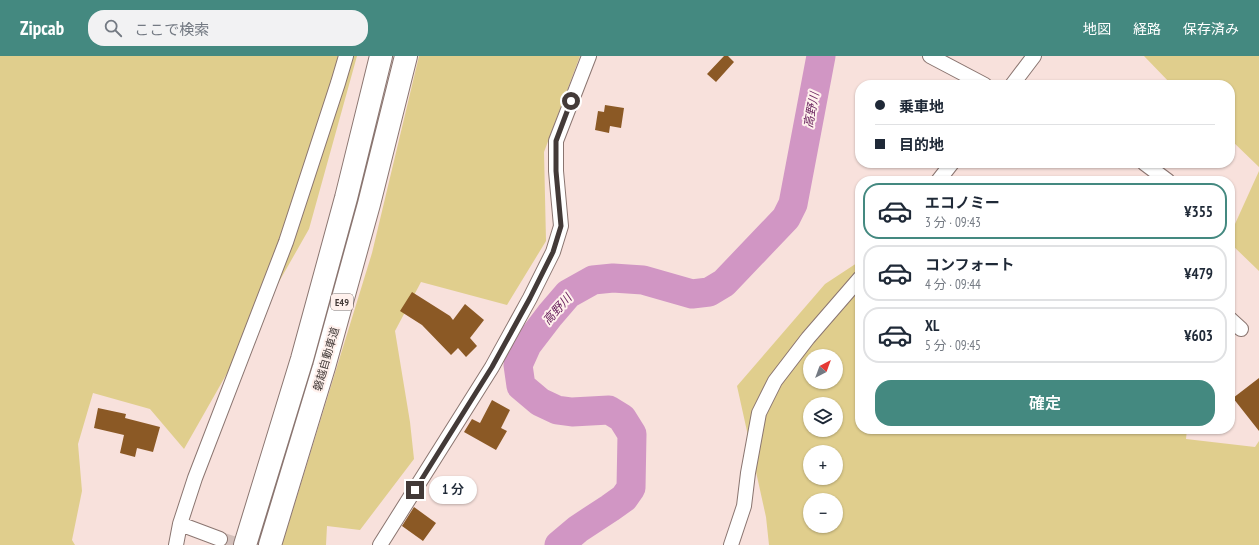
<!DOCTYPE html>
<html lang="ja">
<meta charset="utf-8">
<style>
:root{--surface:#fff;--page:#f2f2f3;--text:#1f2937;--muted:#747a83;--line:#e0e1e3;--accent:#448980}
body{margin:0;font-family:"PT Sans Narrow","Noto Sans JP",sans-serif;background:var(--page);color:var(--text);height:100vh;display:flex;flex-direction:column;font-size:15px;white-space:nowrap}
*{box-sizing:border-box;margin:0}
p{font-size:13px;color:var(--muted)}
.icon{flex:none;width:22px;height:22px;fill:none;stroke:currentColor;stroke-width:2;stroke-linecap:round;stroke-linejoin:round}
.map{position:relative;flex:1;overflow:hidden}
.sheet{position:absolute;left:855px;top:120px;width:380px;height:258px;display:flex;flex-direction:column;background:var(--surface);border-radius:16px;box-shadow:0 1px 3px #0004}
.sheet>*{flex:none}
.hud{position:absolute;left:855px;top:24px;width:380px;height:88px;border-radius:16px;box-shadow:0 1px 3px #0004;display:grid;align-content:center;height:88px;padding:0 20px;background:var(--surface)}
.needle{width:26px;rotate:41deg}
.buttons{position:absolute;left:803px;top:293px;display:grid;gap:8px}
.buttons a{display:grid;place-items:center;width:40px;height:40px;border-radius:50%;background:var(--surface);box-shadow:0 1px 3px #0004;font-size:20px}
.end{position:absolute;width:18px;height:18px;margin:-9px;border:5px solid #433a38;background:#fff;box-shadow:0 0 0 2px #fff}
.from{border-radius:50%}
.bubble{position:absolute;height:28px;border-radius:14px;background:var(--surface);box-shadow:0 1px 3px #0004;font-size:13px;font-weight:600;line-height:28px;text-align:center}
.hud b{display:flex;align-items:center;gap:14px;height:38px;font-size:15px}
.hud b+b{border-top:1px solid var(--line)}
.hud i{width:10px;height:10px;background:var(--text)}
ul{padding:7px 0 0;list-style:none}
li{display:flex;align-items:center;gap:12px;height:56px;margin:0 8px 6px;padding:0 12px;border:2px solid var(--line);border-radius:16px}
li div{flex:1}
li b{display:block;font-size:15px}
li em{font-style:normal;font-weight:600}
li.on{border-color:var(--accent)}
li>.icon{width:36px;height:36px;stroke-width:1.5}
.action{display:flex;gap:8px;margin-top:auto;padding:8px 20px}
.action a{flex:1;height:46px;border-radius:16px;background:var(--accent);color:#fff;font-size:16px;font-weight:600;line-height:46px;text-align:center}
header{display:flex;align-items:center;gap:24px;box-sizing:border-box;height:56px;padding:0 20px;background:var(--accent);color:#fff}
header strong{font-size:19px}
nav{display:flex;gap:22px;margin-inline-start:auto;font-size:14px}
.search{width:280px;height:36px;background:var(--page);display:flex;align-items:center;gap:10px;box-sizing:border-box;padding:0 14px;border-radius:16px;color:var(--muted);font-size:15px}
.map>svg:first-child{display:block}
</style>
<header>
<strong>Zipcab</strong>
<div class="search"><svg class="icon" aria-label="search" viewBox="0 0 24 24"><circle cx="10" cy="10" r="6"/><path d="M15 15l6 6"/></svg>ここで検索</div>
<nav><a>地図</a><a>経路</a><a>保存済み</a></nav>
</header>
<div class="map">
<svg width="1259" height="489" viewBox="0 0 1259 489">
<rect width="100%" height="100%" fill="#f8e1dc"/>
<!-- green -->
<path fill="#e0ce8d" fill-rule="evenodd" d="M 0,0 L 357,0 L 309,173 L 184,393 L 150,353 L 93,337 L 78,388 L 82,435 L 72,484 L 75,489 L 0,489 Z
M 419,0 L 580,0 L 544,96 L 546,185 L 507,249 L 421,226 L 395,275 L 410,366 L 414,403 L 360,474 L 327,470 L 326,489 L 282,489 L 372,197 Z
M 1144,0 L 1259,0 L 1259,111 L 1230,83 L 1230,29 L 1172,29 Z
M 1259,115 L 1259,215 L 1230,187 L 1230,179 Z
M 860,205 L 860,373 L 1187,373 L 1186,383 L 1255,391 L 1259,385 L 1259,489 L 769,489 L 766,461 L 737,330 L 825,228 ZM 810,300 L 836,300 L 836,326 L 810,326 ZM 810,348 L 836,348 L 836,374 L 810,374 ZM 810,396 L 836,396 L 836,422 L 810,422 ZM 810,444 L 836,444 L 836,470 L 810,470 Z"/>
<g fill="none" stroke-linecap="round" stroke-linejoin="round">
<!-- river -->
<path stroke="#d196c4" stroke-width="29" d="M 559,489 L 578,473 L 610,452 L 624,442 L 631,432 L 632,378 L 622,362 L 609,354 L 572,356 L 557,354 L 540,346 L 521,330 L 518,309 L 527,289 L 550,259 L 568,238 L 593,224 L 613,222 L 643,224 L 692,238 L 709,236 L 724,227 L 786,162 L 793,148 L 821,0"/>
</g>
<!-- building -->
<path fill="#8b5925" d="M 724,0 L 728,0 L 734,6 L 716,26 L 707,18 Z
M 605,49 L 624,52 L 621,72 L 610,70 L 609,77 L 595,74 L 598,55 L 604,56 Z
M 412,236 L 450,260 L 453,264 L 465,248 L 484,264 L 470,282 L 477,290 L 466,301 L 458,292 L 451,299 L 422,269 L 400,255 Z
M 1259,322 L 1259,375 L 1233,342 Z
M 492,344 L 510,354 L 501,372 L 507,375 L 496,394 L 464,376 L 472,363 L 480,367 Z
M 98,352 L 126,358 L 125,362 L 160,371 L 153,396 L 137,392 L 135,401 L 120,397 L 124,379 L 94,372 Z
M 414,451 L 436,467 L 423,485 L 402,470 Z"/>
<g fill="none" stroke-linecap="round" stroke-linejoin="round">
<!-- street-tunnel -->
<path stroke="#d4c0bb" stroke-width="14" stroke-dasharray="14 7" stroke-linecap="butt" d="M 220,483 L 239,489"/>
<!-- street casing -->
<g stroke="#8a7570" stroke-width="16">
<path id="street" d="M 930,0 L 985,29
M 1012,29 L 1034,0
M 1144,107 L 1168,125
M 938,125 L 952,107
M 1230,263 L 1241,273
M 180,468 L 195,422 L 286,186 L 338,27 L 346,0
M 176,489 L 180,468 L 220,483
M 380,489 L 492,311 L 530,242 L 553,196 L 561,170 L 556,115 L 556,85 L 589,0
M 731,489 L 744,450 L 748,417 L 759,357 L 775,325 L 808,282 L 860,222"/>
</g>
<!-- highway casing -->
<g stroke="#8a7570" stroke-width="24">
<path id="highway" d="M 245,489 L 302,303 L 346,142 L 381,0
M 270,489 L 324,311 L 369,148 L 406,0"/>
</g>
<!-- street -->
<use href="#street" stroke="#fff" stroke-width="14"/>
<!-- highway -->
<use href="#highway" stroke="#fff" stroke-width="22"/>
</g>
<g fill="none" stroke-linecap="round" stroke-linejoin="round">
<!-- route -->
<path stroke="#433a38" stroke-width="5" d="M 415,434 L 492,311 L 530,242 L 553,196 L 561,170 L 556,115 L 556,85 L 571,45"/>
</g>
<g text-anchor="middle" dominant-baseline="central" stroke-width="4" stroke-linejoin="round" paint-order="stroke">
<!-- shield labels -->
<rect fill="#fff1ed" stroke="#7b716e" stroke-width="1" x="331" y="238" width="22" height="16" rx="3"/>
<g font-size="10" font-weight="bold" fill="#433a38">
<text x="342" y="246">E49</text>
</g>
<!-- street labels -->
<g font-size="11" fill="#433a38" stroke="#fff1ed">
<text transform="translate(326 303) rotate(-74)">磐越自動車道</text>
</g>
<!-- water labels -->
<g font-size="12" font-style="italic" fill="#6a255f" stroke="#fff1ed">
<text transform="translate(811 54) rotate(-79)">高野川</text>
<text transform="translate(557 253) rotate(-48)">高野川</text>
</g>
</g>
</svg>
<div class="buttons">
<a><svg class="needle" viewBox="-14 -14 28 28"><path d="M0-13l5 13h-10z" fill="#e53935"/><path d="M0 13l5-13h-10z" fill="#747a83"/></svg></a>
<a><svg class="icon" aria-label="layers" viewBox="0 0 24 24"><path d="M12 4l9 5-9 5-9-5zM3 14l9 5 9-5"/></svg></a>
<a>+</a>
<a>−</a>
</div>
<i class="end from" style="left:571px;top:45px"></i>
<i class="end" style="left:415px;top:434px"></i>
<div class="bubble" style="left:429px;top:420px;width:48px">1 分</div>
<div class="hud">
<b><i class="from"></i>乗車地</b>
<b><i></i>目的地</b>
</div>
<section class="sheet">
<ul>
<li class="on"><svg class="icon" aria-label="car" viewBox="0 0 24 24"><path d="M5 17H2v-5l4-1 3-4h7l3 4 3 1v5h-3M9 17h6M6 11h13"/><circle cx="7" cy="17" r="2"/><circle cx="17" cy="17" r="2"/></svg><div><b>エコノミー</b><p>3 分 · 09:43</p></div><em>¥355</em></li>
<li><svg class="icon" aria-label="car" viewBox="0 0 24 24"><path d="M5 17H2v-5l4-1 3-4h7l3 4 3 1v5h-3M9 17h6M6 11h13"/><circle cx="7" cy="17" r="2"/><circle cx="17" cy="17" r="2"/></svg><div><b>コンフォート</b><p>4 分 · 09:44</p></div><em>¥479</em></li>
<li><svg class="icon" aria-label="car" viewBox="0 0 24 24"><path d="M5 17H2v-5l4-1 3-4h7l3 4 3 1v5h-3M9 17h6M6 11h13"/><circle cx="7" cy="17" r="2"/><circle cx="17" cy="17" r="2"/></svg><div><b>XL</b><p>5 分 · 09:45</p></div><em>¥603</em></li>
</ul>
<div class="action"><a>確定</a></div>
</section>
</div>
